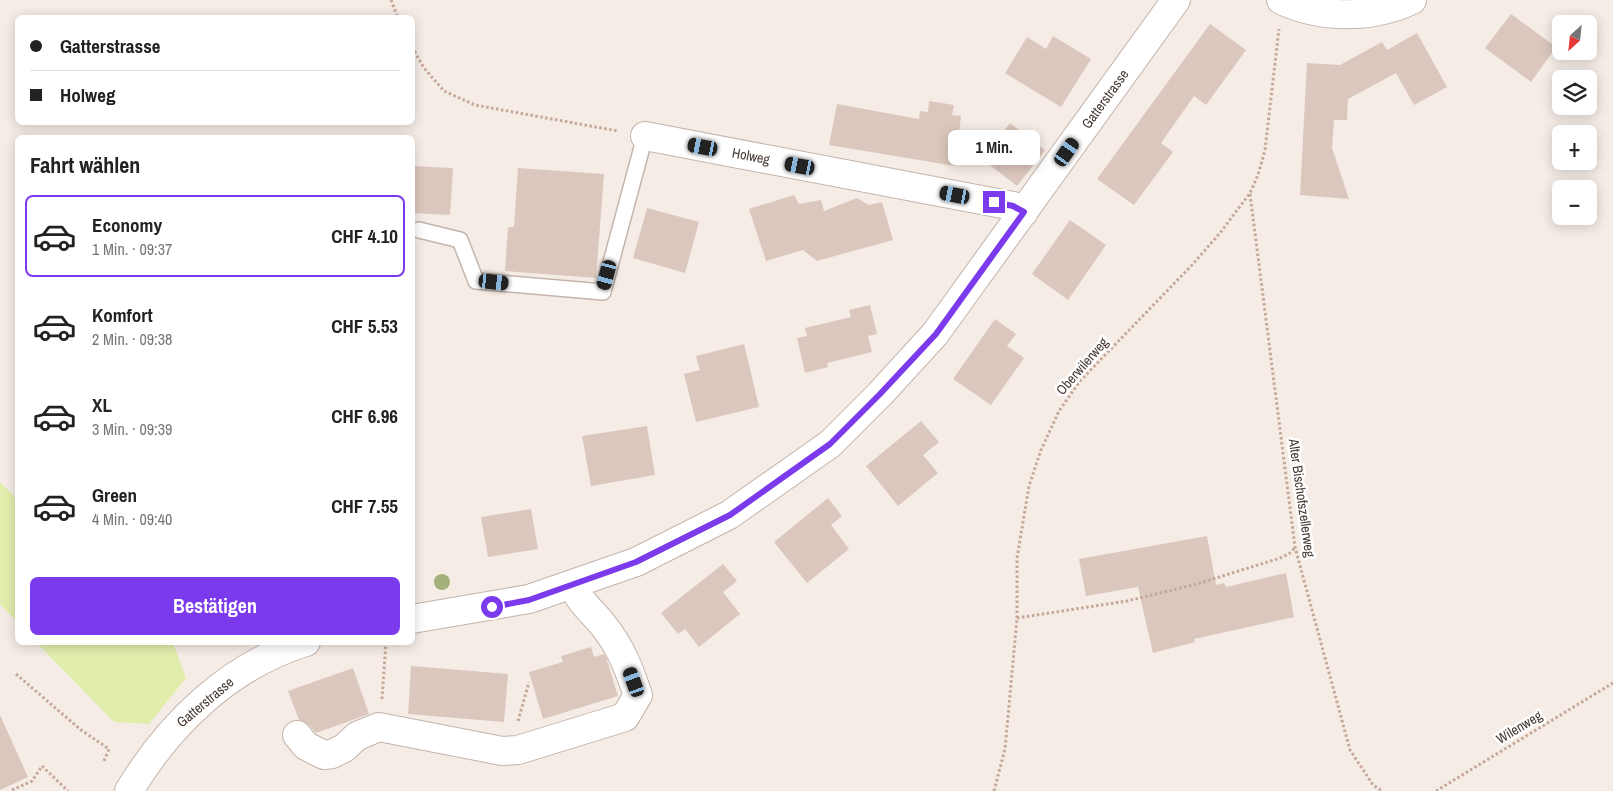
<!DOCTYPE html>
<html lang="de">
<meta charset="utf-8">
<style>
:root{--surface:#fff;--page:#f2f2f2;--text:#222;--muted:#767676;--line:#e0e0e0;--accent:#7c3aed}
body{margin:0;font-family:"Archivo Narrow",sans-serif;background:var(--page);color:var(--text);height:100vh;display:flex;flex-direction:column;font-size:19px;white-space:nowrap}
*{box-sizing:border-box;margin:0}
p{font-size:16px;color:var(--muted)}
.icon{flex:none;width:28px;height:28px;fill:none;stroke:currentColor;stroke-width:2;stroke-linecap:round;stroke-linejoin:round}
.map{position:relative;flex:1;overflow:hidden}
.panel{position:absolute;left:15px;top:135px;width:400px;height:510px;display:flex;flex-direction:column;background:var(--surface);border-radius:8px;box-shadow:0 2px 12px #0003}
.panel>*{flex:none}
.guide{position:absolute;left:15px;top:15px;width:400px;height:110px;border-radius:8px;box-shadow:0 2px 12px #0003;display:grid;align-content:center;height:110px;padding:0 15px;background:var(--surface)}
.needle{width:32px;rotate:207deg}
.buttons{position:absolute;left:1552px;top:15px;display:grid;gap:10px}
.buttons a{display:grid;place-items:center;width:45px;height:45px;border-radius:8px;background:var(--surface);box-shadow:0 2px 12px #0003;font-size:25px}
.end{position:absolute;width:22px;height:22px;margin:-11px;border:6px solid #7c3aed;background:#fff;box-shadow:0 0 0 2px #fff}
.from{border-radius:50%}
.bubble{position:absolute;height:35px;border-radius:8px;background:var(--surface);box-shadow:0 2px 12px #0003;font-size:16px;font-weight:700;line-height:35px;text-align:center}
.car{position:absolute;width:15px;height:30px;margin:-15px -8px;border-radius:6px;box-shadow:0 0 4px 1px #0007;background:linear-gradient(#222 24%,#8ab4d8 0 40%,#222 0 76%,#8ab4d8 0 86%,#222 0)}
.guide b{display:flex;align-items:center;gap:18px;height:48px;font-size:19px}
.guide b+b{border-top:1px solid var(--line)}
.guide i{width:12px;height:12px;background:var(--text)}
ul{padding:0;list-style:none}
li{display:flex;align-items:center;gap:15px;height:82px;margin:0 10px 8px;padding:0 5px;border:2px solid transparent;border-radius:8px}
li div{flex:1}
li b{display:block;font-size:19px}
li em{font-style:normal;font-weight:700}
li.current{border-color:var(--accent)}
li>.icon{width:45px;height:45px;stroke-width:1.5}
h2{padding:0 15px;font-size:22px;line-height:60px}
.action{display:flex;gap:10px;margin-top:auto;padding:10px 15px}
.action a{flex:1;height:58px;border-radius:8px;background:var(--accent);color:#fff;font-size:20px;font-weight:700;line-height:58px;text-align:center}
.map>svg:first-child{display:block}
</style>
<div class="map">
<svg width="1613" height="791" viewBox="0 0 1613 791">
<rect width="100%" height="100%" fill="#f5ece6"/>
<!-- green -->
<path fill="#e2edab" d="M 0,482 L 17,499 L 17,622 L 0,604 Z
M 37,643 L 173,643 L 186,678 L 149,724 L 114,722 Z"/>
<!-- building -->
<path fill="#dbc7bd" d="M 1511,14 L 1556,47 L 1531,82 L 1485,48 Z
M 1210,24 L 1246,50 L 1206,105 L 1194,96 L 1161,143 L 1173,152 L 1134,205 L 1097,179 Z
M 1417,33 L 1447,87 L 1414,105 L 1396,73 L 1348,99 L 1347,120 L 1334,120 L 1332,148 L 1349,199 L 1300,195 L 1307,63 L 1340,65 L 1382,42 L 1387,50 Z
M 1053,36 L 1091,59 L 1061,107 L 1005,73 L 1027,37 L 1046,49 Z
M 929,101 L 954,105 L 952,115 L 961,116 L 955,166 L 829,145 L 837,104 L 919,119 L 920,111 L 928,112 Z
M 1010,123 L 1045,150 L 1017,186 L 982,159 Z
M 412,166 L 453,168 L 450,215 L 412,213 Z
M 518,168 L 604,174 L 596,278 L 505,271 L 508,227 L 514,227 Z
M 794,195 L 799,204 L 821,200 L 824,211 L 857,198 L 869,205 L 882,202 L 893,240 L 817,261 L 803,250 L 766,261 L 749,209 Z
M 647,208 L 699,222 L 685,273 L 633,258 Z
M 1070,220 L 1106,245 L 1068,300 L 1032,274 Z
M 870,305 L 877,334 L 868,336 L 872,352 L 827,363 L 828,367 L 805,373 L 797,338 L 807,336 L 805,328 L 851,317 L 849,310 Z
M 995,319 L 1016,334 L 1007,346 L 1024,358 L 991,405 L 953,379 Z
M 744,344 L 759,407 L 696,422 L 684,374 L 700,370 L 696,356 Z
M 921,421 L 939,442 L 923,455 L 938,473 L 898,506 L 866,466 Z
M 647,426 L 655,475 L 591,486 L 582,436 Z
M 828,498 L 842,516 L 831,525 L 849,549 L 807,583 L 774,542 Z
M 531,509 L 538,549 L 488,557 L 481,517 Z
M 1207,536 L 1216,585 L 1224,583 L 1226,587 L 1286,573 L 1294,617 L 1194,639 L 1195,642 L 1153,653 L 1138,587 L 1086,596 L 1079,559 Z
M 723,564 L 737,581 L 723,592 L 740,614 L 699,647 L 685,629 L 678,634 L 661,613 Z
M 591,647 L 594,657 L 604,654 L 606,657 L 618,696 L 543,719 L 529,672 L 563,662 L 561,656 Z
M 411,666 L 508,674 L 504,722 L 408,714 Z
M 353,668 L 369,714 L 316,733 L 309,725 L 299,720 L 288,691 Z
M 0,715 L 28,777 L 0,790 Z"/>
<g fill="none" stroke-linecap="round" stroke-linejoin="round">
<!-- lane casing -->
<g stroke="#c4b4ab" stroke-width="18">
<path id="lane" d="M 419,230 L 460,240 L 476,281 L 603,292 L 645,136"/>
</g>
<!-- street casing -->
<g stroke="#c4b4ab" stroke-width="30">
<path id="street" d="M 1281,0 C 1321,19 1372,19 1412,0
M 645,136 L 1013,206 L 1024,212
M 412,619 L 529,599 L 636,562 L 729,515 L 830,444 L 880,394 L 935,334 L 1176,0
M 297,735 L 306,746 L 324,755 L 332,754 L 344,748 L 357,736 L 379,727 L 502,751 L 518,750 L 625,717 L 638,695 C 629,669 621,647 603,625 C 592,611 579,602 573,584
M 129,791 C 169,724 230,665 306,642"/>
</g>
<!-- path -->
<path stroke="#c5a897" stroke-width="3" stroke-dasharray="2.5 2.5" stroke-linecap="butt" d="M 391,0 L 398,18
M 412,47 L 424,68 L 444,91 L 475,105 L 618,131
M 1250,194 L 1295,547 L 1350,750 L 1373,785 L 1382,791
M 1017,618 L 1127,601 L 1197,584 L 1280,558 L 1290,553 L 1295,548
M 16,674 L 81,730 L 109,749 L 104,761
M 382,699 L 386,642
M 518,721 L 529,682
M 12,790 L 32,781 L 42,766 L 68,791
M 994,791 L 1005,749 L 1017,618 L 1017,558 L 1029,486 L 1041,450 L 1059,411 L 1080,381 L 1192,265 L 1220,233 L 1250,193 L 1258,175 L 1265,150 L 1279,29
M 1436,791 L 1613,683"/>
<!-- lane -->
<use href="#lane" stroke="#fff" stroke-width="15"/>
<!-- street -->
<use href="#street" stroke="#fff" stroke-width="28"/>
</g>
<!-- trees -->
<circle fill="#a3b17a" cx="442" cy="582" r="8"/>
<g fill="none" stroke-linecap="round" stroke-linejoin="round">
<!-- route -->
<path stroke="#7c3aed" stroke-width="6" d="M 492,607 L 529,600 L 636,562 L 730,515 L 830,444 L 880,394 L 936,334 L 1024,212 L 1013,206 L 994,202"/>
</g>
<g text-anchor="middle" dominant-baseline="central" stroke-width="5" stroke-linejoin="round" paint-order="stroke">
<!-- street labels -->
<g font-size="14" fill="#493b35" stroke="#fff">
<text transform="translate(1105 99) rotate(-54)">Gatterstrasse</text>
<text transform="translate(751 156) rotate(11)">Holweg</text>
<text transform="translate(1082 366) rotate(-49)">Oberwilerweg</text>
<text transform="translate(1302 498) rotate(82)">Alter Bischofszellerweg</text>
<text transform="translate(205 702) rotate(-40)">Gatterstrasse</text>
<text transform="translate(1519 727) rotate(-31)">Wilenweg</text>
</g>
</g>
</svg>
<div class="buttons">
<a><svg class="needle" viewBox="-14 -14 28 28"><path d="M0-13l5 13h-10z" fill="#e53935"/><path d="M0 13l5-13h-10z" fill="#767676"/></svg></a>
<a><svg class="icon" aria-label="layers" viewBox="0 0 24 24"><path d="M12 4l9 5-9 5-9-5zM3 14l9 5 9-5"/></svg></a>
<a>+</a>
<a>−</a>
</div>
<i class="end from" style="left:492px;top:607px"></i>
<i class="end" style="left:994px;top:202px"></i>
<div class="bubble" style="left:948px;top:130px;width:92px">1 Min.</div>
<i class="car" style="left:703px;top:147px;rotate:281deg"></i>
<i class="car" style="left:1067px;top:152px;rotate:35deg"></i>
<i class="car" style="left:800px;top:166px;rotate:281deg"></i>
<i class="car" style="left:955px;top:195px;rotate:281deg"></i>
<i class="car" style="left:607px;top:275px;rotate:195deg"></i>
<i class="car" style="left:494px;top:282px;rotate:96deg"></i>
<i class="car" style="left:634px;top:682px;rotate:340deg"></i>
<div class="guide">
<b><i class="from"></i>Gatterstrasse</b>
<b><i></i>Holweg</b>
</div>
<section class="panel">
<h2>Fahrt wählen</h2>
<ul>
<li class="current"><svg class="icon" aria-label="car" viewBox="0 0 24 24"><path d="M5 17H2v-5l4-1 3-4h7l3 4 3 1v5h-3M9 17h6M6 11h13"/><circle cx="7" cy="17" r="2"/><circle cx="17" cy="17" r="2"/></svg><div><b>Economy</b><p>1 Min. · 09:37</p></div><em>CHF 4.10</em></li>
<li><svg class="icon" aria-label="car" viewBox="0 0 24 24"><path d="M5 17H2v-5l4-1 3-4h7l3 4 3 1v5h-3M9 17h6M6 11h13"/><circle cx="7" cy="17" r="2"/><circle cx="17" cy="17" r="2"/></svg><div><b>Komfort</b><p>2 Min. · 09:38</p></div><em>CHF 5.53</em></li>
<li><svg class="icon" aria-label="car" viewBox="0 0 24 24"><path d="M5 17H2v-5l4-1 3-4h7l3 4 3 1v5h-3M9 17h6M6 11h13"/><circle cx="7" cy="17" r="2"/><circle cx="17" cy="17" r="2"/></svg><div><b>XL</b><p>3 Min. · 09:39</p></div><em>CHF 6.96</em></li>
<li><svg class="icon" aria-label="car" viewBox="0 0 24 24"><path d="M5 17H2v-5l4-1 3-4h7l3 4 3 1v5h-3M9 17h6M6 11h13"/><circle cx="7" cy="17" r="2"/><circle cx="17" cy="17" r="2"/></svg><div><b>Green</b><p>4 Min. · 09:40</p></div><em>CHF 7.55</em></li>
</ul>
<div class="action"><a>Bestätigen</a></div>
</section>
</div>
